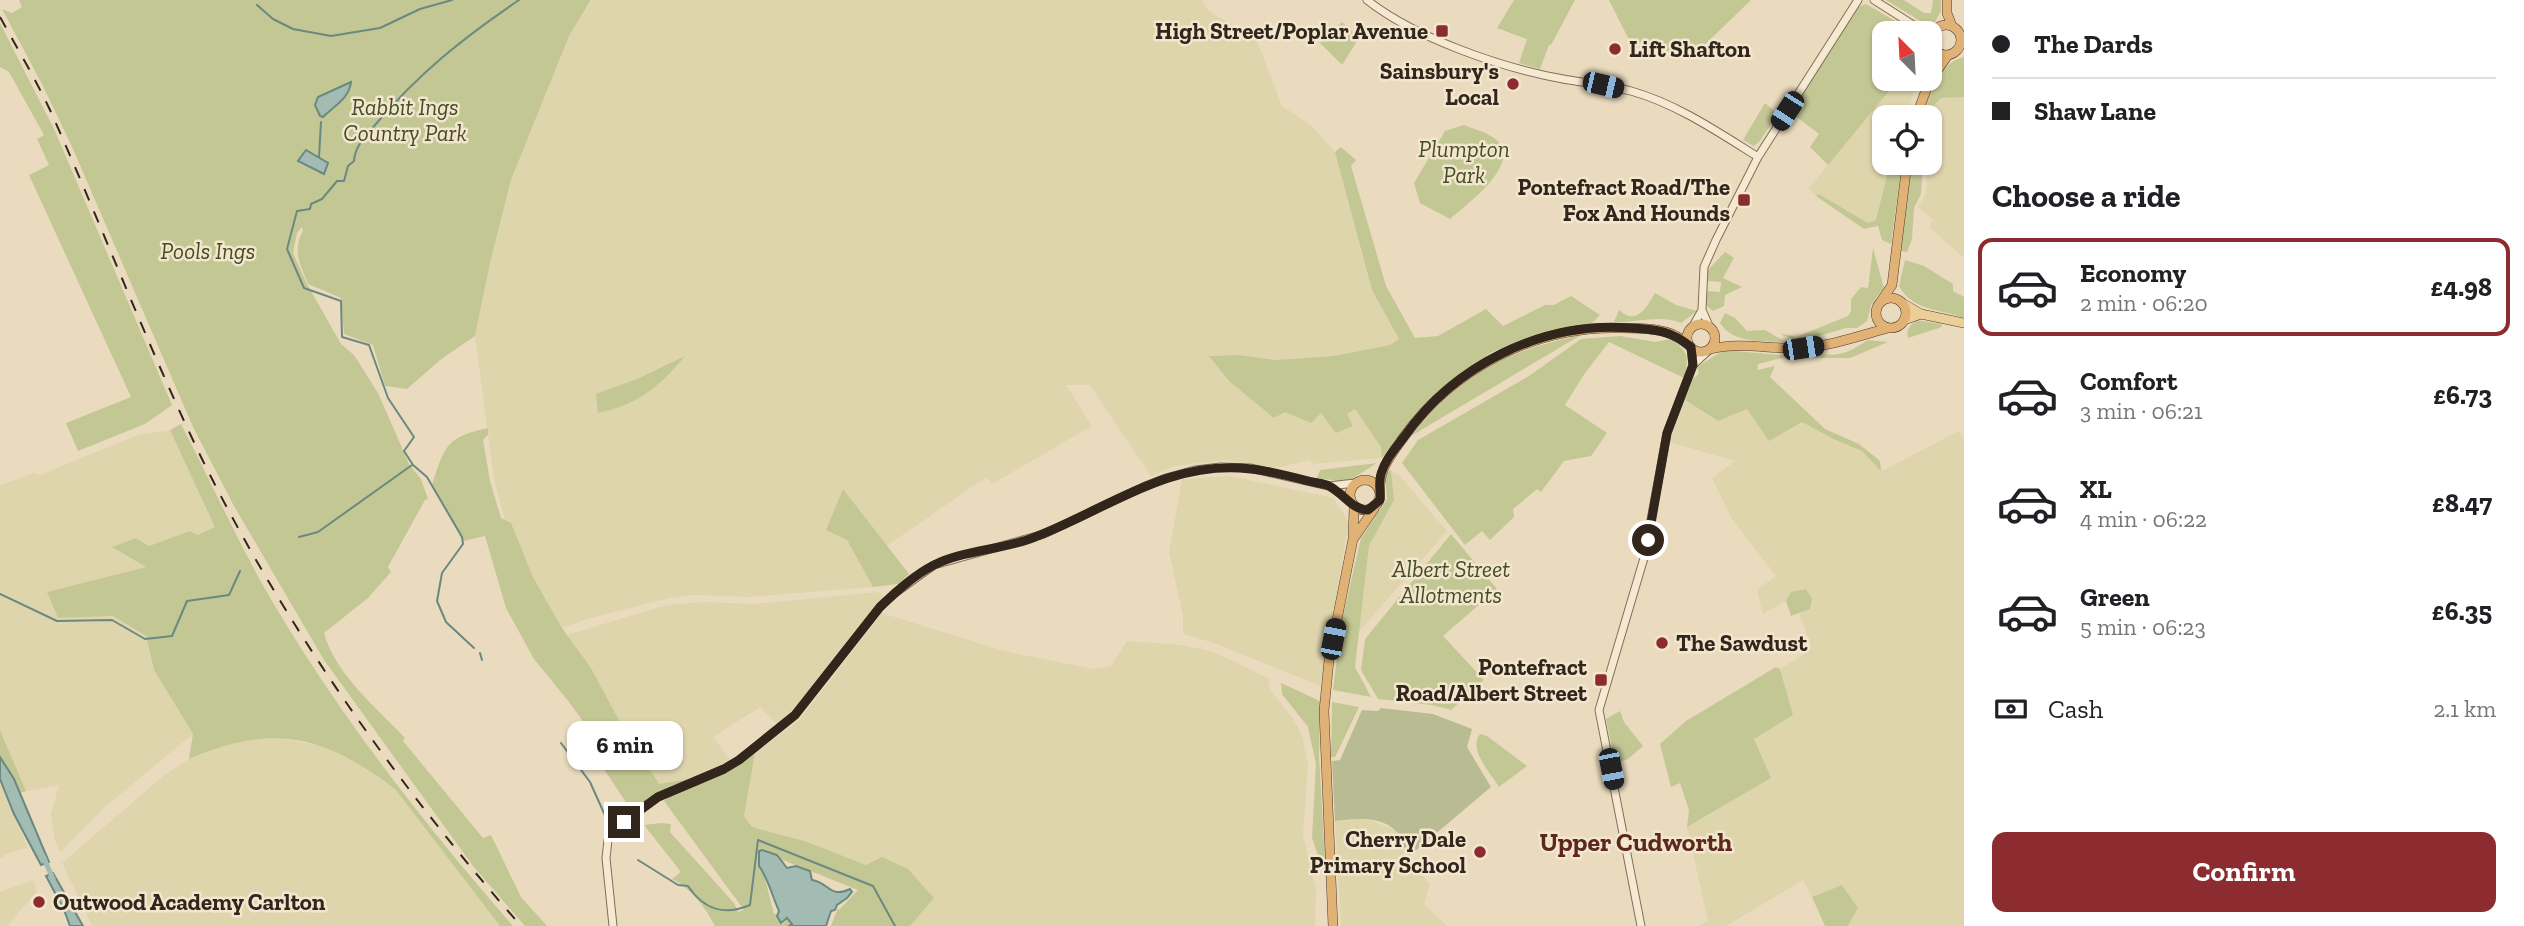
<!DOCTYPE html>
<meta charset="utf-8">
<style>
:root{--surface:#fff;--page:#f2f2f2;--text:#202124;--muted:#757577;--line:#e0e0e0;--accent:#8c2c31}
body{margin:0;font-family:"Zilla Slab",serif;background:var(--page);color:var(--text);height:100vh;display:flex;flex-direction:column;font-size:26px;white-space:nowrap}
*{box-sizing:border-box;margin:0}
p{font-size:23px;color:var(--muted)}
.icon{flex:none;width:38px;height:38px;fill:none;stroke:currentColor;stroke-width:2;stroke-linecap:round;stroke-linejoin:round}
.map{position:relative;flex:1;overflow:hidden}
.panel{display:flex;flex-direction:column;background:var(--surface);width:560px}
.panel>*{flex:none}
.guide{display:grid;align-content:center;height:154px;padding:0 28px;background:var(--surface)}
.needle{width:46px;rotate:336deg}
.buttons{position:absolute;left:1872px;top:21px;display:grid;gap:14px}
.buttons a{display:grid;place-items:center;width:70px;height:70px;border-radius:14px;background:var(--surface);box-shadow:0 2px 5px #0004;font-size:35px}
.end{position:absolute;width:32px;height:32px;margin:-16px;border:9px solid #32261c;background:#fff;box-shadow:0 0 0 4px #fff}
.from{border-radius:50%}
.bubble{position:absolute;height:49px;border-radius:14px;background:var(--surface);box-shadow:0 2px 5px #0004;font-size:23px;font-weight:700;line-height:49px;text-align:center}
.car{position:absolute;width:21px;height:42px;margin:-21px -10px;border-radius:9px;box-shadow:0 0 5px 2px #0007;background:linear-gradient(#222 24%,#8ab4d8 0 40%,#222 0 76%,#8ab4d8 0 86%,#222 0)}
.guide b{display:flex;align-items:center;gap:24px;height:66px;font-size:26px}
.guide b+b{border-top:2px solid var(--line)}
.guide i{width:18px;height:18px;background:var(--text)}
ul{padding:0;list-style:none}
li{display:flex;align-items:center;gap:21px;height:98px;margin:0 14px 10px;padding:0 14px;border:4px solid transparent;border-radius:14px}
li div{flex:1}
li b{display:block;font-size:26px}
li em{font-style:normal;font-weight:700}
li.on{border-color:var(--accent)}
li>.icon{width:63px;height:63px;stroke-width:1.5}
h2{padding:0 28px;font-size:32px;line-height:84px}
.pay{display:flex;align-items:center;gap:18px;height:77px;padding:0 28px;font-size:26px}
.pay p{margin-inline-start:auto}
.button{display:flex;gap:14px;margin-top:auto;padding:14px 28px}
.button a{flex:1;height:80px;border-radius:14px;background:var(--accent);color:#fff;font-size:28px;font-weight:700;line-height:80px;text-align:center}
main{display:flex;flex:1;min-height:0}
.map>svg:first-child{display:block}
</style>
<main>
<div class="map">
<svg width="1964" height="926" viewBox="0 0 1964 926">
<rect width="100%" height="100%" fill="#eadbbf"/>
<!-- farmland -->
<path fill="#dfd5ad" d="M 592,0 L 1202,0 L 1209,11 L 1235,27 L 1253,30 L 1282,106 L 1311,125 L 1335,152 L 1372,290 L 1400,339 L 1390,345 L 1334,356 L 1275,360 L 1239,355 L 1210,356 L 1285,411 L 1347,414 L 1355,409 L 1381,447 L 1382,458 L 1313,464 L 1309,460 L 1276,468 L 1224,460 L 1175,466 L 1151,476 L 1090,385 L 1066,385 L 1092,426 L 992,484 L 986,477 L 887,546 L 843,489 L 847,540 L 873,587 L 749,597 L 693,595 L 669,598 L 587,619 L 562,628 L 533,577 L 511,524 L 505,521 L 494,479 L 475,336 L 490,263 L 511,180 L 569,36 Z
M 1899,79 L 1917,79 L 1910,105 L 1902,117 L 1885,117 L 1887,175 L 1876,220 L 1868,223 L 1819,194 L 1816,196 L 1808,189 Z
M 1964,97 L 1964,258 L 1929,227 L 1933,220 L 1918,207 L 1926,193 L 1927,163 L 1930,163 L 1929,111 L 1941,98 Z
M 1685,400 L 1717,421 L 1747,409 L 1802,422 L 1833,439 L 1862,451 L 1882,471 L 1959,431 L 1964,439 L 1964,926 L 1848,926 L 1858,908 L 1842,885 L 1812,897 L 1803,880 L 1726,926 L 1699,926 L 1708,921 L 1687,827 L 1771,778 L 1753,739 L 1793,715 L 1780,669 L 1804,654 L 1811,646 L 1799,613 L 1810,609 L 1791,592 L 1786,601 L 1763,614 L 1757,590 L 1776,576 L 1732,519 L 1712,478 L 1735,461 L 1669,442 Z
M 170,430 L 216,527 L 198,535 L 190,531 L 149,546 L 136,538 L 113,547 L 147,567 L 48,592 L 58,618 L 113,616 L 146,636 L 154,670 L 193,734 L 105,807 L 60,852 L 54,837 L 51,814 L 59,785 L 26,791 L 0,730 L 0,485 L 34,473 L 40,475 L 138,435 Z
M 1391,470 L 1400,476 L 1447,531 L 1359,632 L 1369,546 L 1394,500 Z
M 1230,476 L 1333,498 L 1349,522 L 1320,686 L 1217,644 L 1183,634 L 1183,616 L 1169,552 L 1182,479 Z
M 879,592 L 883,596 L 880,603 L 835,656 L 794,712 L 779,726 L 760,707 L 713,737 L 731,761 L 696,778 L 659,785 L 621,724 L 591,668 L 567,635 L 666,605 L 703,602 L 754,604 Z
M 882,613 L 1004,651 L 1094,669 L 1111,666 L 1127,641 L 1183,645 L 1214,652 L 1268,678 L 1270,689 L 1294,720 L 1302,735 L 1308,764 L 1303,835 L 1316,889 L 1315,926 L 910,926 L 934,898 L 866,865 L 806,841 L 752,827 L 744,816 L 755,753 L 799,720 Z
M 255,738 L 280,738 L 326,747 L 352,759 L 395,789 L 500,926 L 92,926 L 62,863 L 167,773 L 189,759 L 232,742 Z
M 0,785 L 3,787 L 28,848 L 8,853 L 0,859 Z
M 1368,819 L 1397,831 L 1408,857 L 1430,884 L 1424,904 L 1447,926 L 1341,926 L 1335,821 Z
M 33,880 L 37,891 L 7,926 L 0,926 L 0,892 Z"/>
<!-- green -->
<path fill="#c3c794" d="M 19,0 L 591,0 L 569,36 L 511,180 L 490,263 L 475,336 L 440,360 L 407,389 L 385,386 L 373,345 L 344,334 L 341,298 L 308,284 C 300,264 292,251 303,231 L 302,227 L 297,233 L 293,253 L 306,282 L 341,344 L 354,355 L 378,393 L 409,464 L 421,479 L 428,499 L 425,500 L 388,567 L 391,572 L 368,598 L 324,633 C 335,674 377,708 405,738 L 403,741 L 483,838 L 491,835 L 521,897 L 547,926 L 525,926 L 473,866 L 324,660 L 234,506 L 193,427 L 73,149 L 43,86 L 2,9 L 12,13 L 22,7 Z
M 1514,0 L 1575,0 L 1551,45 L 1549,45 L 1540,69 L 1519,63 L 1527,39 L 1497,28 Z
M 1609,0 L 1751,0 L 1690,59 L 1628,38 Z
M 1886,0 L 1904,0 L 1924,13 L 1931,13 L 1933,0 L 1941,0 L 1941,11 L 1935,22 L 1927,25 Z
M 1866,4 L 1916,33 L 1885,33 L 1885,79 L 1899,79 L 1828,165 L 1810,147 L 1819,134 L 1790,112 L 1858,7 Z
M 1342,22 L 1359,38 L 1342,65 L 1320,43 Z
M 0,23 L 55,131 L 172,405 L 145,424 L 78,451 L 66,423 L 131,397 L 29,175 L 49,165 L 37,139 L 44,135 L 9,72 L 0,67 Z
M 1964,57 L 1964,97 L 1941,98 L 1929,111 L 1925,104 C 1934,85 1942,62 1964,57 Z
M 1765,103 L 1778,114 L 1759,142 L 1754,146 L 1743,140 Z
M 1464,125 C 1473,129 1486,132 1494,138 C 1526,162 1467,204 1450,219 L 1420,203 L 1414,183 L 1445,131 Z
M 1341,147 L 1356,160 L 1351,166 L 1386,286 L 1415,338 L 1438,336 L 1486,309 L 1503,326 L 1545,305 L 1554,305 L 1571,296 L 1600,315 L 1591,324 L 1542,334 L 1492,352 L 1450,382 L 1412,419 L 1382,458 L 1381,447 L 1355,409 L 1347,414 L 1353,426 L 1336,433 L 1321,413 L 1311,423 L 1285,412 L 1274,418 L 1229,381 L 1209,356 L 1239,355 L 1275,360 L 1334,356 L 1390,345 L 1399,339 L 1372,290 L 1335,152 Z
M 1887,163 L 1902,163 L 1891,244 L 1882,240 L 1878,226 L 1864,229 L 1816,196 L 1819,194 L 1868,223 L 1876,220 L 1887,175 Z
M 1911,163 L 1923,163 L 1921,194 L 1914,208 L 1912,239 L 1907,252 L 1901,251 Z
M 1873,248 L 1884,288 L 1871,305 L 1867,321 L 1857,328 L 1846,328 L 1798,342 L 1779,333 L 1796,337 L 1848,316 L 1851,311 L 1851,299 L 1861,287 L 1868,288 Z
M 1725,252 L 1734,258 L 1723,278 L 1742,287 L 1725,295 L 1724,306 L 1713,311 L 1706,305 L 1707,291 L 1720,292 L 1721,282 L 1708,281 L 1708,270 Z
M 1905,260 L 1924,266 L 1953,284 L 1953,291 L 1964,297 L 1964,318 C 1940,309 1913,311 1899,286 Z
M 1655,293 L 1676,305 L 1697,311 L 1681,323 C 1659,314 1637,323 1614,322 L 1619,310 C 1637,326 1646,308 1655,293 Z
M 1725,313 L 1735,318 L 1747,331 L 1765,330 L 1786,342 C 1764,341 1733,344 1720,323 Z
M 1917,320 L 1941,324 L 1942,327 L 1908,338 C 1906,329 1910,325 1917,320 Z
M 1581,335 L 1411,436 C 1459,374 1506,351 1581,335 Z
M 1620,336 L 1655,342 L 1671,339 C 1689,352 1689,357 1684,378 L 1609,342 L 1585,373 L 1565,405 L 1607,433 L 1591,456 L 1564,461 L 1541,492 L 1537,489 L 1513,509 L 1514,517 L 1490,540 L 1482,531 L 1465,545 L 1402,463 L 1418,440 L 1529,376 L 1581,339 Z
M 1868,340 L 1888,342 L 1850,358 L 1814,358 L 1813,353 C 1838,357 1847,354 1868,340 Z
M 1724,350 L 1790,356 L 1758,364 L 1757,370 L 1775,366 L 1770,377 L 1825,429 L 1859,444 L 1880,461 L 1881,471 L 1862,451 L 1833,439 L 1802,422 L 1769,441 L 1747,409 L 1718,421 L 1685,400 L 1693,379 L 1699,373 L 1697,367 Z
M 685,356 C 660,386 638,405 598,413 L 596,394 L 637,379 Z
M 181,424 C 208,476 232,529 260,580 C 330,704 420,819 513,926 L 500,926 L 395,789 C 322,734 274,723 189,759 L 193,734 L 154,670 L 146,636 L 113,616 L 58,618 L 47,592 L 146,567 L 112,547 L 136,538 L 149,546 L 190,531 L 198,535 L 215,527 L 170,430 Z
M 488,428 L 488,435 L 483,440 L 490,481 L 501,518 L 511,523 L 533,577 L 562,628 L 591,668 L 621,724 L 659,784 L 696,778 L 664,790 L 632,811 L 605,771 L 600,745 L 569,702 L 534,659 L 506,608 L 485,536 L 463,541 L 432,485 C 445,446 446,437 488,428 Z
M 1377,463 L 1347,482 L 1317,478 L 1320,470 Z
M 1391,470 L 1394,500 L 1369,546 L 1355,667 L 1371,697 L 1333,690 L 1341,625 L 1361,538 L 1387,499 L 1385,475 Z
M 843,489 L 909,574 L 898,584 L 873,587 L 847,540 L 826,530 Z
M 1451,534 L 1497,589 L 1443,636 L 1484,680 L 1451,710 L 1432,705 L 1378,699 L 1361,670 L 1365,639 Z
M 1806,589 L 1812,599 L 1810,609 L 1791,616 L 1786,601 L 1791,592 Z
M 1776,667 L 1780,669 L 1793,715 L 1754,739 L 1771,778 L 1687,827 L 1689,810 L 1680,783 L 1671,787 L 1660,744 L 1686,721 Z
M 1281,683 L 1320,701 L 1319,756 L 1326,878 L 1312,838 L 1316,764 L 1308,727 L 1282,694 Z
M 1332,702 L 1359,707 L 1335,757 L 1331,757 Z
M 1620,711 L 1624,722 L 1643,746 L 1628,759 L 1619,762 L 1614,758 L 1606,719 Z
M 0,730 L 26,791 L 20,793 L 0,757 Z
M 1480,734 L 1487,736 L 1527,766 L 1499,787 C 1490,772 1468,750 1480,734 Z
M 755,753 L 744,816 L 752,827 L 805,841 L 866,865 L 882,857 L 908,869 L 934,898 L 910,926 L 831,926 L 838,908 L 839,910 L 858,890 L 765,853 L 762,867 L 774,914 L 776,914 L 782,925 L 789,917 L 792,926 L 715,926 C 705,907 692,889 672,879 L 681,872 L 644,825 L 661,823 L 671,824 L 670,832 L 734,903 L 738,912 L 744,910 L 664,801 L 677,791 L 722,773 Z
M 1842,885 L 1858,908 L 1848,926 L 1825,926 L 1812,897 Z"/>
<!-- cemetery -->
<path fill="#b9bc93" d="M 1381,708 L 1433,714 L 1472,729 L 1467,747 L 1491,787 L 1408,857 C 1404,849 1402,836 1396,831 C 1379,815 1355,819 1335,821 L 1332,761 L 1340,760 L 1362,710 L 1378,711 Z"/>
<!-- water -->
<path fill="#a2bcb3" stroke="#6a8980" stroke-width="2" d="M 351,82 C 349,99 334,106 323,117 L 320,116 L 315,105 L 318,97 Z
M 306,150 L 328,163 L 324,174 L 298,161 Z
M 0,757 L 14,779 L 49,862 L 41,865 L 14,814 L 0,779 Z
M 762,850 L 777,855 L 787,868 L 796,866 L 810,871 L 812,880 C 829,882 829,899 850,889 L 852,892 L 847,898 L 837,905 L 835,910 L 831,911 L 826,926 L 789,926 L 792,924 L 787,918 L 781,923 L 777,916 L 779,911 C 772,896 769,880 759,866 L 759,851 Z
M 53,873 L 83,926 L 70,926 L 64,910 L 46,876 Z"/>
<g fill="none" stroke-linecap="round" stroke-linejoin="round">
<!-- stream -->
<path stroke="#6a8980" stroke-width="2" d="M 257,5 L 273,19 L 293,29 L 331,36 L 380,28 L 420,9 L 452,0
M 319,157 L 321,122
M 299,537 L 318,532 L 412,465
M 0,594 L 57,621 L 112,620 L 145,639 L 172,636 L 187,601 L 229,595 L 240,571
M 474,648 L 446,622 L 437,601 L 442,573 L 463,544 L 462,537 L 427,477 L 413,465 L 404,451 L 414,437 L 388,398 L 369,345 L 342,337 L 341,301 L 304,288 L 287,249 L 297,211 L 310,209 L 311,204 L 322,199 L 337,181 L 344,181 L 348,166 L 354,161 C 355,146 365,137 375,125 C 419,73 463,38 519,0
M 480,653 L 482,660
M 561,743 L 590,782 L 608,822
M 638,860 L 678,885 L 688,886 C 704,910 724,916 750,905 L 758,840 L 873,886 L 895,926"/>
<!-- canal -->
<path stroke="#a2bcb3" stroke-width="5" d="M 43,856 L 53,879"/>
<!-- tertiary casing -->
<g stroke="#816d58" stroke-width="9">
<path id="tertiary" d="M 1367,0 C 1415,38 1502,68 1563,79 C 1586,83 1608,85 1631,91 C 1677,104 1718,132 1758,157
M 1874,0 L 1926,33
M 1930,39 L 1931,40
M 1702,310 L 1710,328
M 1692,328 L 1702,310 L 1704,267 L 1716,240 L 1758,157 L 1858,0
M 1693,365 L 1708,351
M 1329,486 L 1351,501
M 613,926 L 606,858 L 608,840 L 615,830 L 632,815 L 658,797 L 724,769 L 739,760 L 795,715 L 880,607 L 895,593 L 934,565 L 1044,534 L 1143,487 L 1166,478 L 1195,470 L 1221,467 L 1250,468 L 1329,486 L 1355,483
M 1641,926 L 1599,710 L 1644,558 L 1667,433 L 1693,365 L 1691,347"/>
</g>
<!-- primary casing -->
<g stroke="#4f3b2d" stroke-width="10">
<path id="primary" d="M 1902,303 L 1921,314 L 1964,323
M 1904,320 L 1921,314"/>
</g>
<!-- trunk casing -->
<g stroke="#4f3b2d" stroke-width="10">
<path id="trunk" d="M 1947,0 L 1947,13 L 1952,26
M1931 40a15 15 0 1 1 30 0a15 15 0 1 1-30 0Z
M 1916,117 L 1929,82 L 1948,55
M1876 313a15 15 0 1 1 30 0a15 15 0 1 1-30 0Z
M 1880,303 L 1892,285 L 1907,163
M1687 338a14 14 0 1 1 28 0a14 14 0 1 1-28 0Z
M 1711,349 C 1739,342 1768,349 1797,348 C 1828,347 1859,336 1888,328
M1350 495a15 15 0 1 1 30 0a15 15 0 1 1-30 0Z
M 1380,490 C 1379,469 1391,455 1403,438 C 1452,369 1534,326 1619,328 C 1636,328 1656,328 1672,334 C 1679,336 1684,342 1690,346
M 1354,538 L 1374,509
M 1333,926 L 1324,711 L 1329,660 L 1353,539 L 1354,506"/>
</g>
<!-- tertiary -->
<use href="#tertiary" stroke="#f6e9d1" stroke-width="7"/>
<!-- primary -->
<use href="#primary" stroke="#ecce97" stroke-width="9"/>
<!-- trunk -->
<use href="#trunk" stroke="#e1b275" stroke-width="9"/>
<!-- rail -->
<path stroke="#32261c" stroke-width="2" stroke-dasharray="12 12" stroke-linecap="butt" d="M 0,17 C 17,48 35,78 50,110 C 102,226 147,345 202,459 C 285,627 398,786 521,926"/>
</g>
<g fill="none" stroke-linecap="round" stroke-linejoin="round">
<!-- route -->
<path stroke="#32261c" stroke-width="9" d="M 624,822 L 658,797 L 724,769 L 739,760 L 795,715 L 880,607 C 896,592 914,575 934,565 C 962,551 997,550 1027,540 C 1101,514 1167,458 1251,469 C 1270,471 1289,476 1308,481 C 1315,483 1323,483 1329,486 C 1343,493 1352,510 1368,510 L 1380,500 C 1381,492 1378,483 1381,474 C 1385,460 1395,449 1404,437 C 1455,365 1542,321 1631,328 C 1657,330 1670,330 1691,347 L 1693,365 L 1667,433 L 1648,540"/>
</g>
<!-- markers -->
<g fill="#8c2c31" stroke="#f2e6ce" stroke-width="2.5">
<rect x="1435" y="24" width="14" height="14" rx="3.5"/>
<circle cx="1615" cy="49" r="7"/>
<circle cx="1513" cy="84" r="7"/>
<rect x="1737" y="193" width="14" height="14" rx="3.5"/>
<circle cx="1662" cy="643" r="7"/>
<rect x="1594" y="673" width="14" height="14" rx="3.5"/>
<circle cx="1480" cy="852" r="7"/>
<circle cx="39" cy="902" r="7"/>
</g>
<g text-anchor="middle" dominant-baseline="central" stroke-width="5" stroke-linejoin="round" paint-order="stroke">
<!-- poi labels -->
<g font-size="23" font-weight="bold" fill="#32261c" stroke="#f2e6ce" text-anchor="end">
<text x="1428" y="31">High Street/Poplar Avenue</text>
<text x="1629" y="49" text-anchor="start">Lift Shafton</text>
<text x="1499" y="71">Sainsbury's<tspan x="1499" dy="26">Local</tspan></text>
<text x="1730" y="187">Pontefract Road/The<tspan x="1730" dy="26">Fox And Hounds</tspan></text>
<text x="1676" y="643" text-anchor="start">The Sawdust</text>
<text x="1587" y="667">Pontefract<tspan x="1587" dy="26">Road/Albert Street</tspan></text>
<text x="1466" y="839">Cherry Dale<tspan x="1466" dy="26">Primary School</tspan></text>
<text x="53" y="902" text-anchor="start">Outwood Academy Carlton</text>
</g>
<!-- park labels -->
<g font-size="23" font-style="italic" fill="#444d24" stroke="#f2e6ce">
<text x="405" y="107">Rabbit Ings<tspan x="405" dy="26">Country Park</tspan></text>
<text x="1464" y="149">Plumpton<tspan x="1464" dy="26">Park</tspan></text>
<text x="208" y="251">Pools Ings</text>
<text x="1451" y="569">Albert Street<tspan x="1451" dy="26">Allotments</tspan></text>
</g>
<!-- quarter labels -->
<g font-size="26" font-weight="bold" fill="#5c281e" stroke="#f2e6ce">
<text x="1636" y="842">Upper Cudworth</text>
</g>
</g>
</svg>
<div class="buttons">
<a><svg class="needle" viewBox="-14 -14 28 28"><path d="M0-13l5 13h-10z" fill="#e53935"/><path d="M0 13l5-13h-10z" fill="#757577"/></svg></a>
<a><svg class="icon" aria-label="locate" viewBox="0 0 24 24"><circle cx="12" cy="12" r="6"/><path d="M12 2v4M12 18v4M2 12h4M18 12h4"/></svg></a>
</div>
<i class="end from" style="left:1648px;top:540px"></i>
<i class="end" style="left:624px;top:822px"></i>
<div class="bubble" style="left:567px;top:721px;width:116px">6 min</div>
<i class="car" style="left:1603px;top:85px;rotate:103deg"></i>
<i class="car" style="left:1787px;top:111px;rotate:213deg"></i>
<i class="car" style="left:1803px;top:348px;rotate:81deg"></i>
<i class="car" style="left:1333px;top:639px;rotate:11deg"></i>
<i class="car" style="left:1611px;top:769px;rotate:169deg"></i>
</div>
<section class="panel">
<div class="guide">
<b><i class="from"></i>The Dards</b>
<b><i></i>Shaw Lane</b>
</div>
<h2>Choose a ride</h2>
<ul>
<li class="on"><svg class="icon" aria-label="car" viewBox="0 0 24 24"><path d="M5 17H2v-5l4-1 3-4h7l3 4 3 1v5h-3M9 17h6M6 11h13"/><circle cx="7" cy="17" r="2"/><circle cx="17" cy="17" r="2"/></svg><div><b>Economy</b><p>2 min · 06:20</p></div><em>£4.98</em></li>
<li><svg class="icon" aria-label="car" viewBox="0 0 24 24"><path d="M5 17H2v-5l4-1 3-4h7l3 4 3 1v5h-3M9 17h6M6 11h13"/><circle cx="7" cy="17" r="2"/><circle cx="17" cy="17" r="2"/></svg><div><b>Comfort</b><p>3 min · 06:21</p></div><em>£6.73</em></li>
<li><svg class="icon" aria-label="car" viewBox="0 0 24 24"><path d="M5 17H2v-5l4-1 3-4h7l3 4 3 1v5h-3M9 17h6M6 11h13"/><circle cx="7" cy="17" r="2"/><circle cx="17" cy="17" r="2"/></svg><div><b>XL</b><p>4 min · 06:22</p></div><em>£8.47</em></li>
<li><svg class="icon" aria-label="car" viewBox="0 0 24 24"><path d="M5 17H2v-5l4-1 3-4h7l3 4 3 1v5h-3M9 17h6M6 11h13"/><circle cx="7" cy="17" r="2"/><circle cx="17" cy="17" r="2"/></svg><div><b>Green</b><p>5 min · 06:23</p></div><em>£6.35</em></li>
</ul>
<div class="pay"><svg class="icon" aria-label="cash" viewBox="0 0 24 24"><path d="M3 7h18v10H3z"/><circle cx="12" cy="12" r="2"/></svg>Cash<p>2.1 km</p></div>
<div class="button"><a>Confirm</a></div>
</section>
</main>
